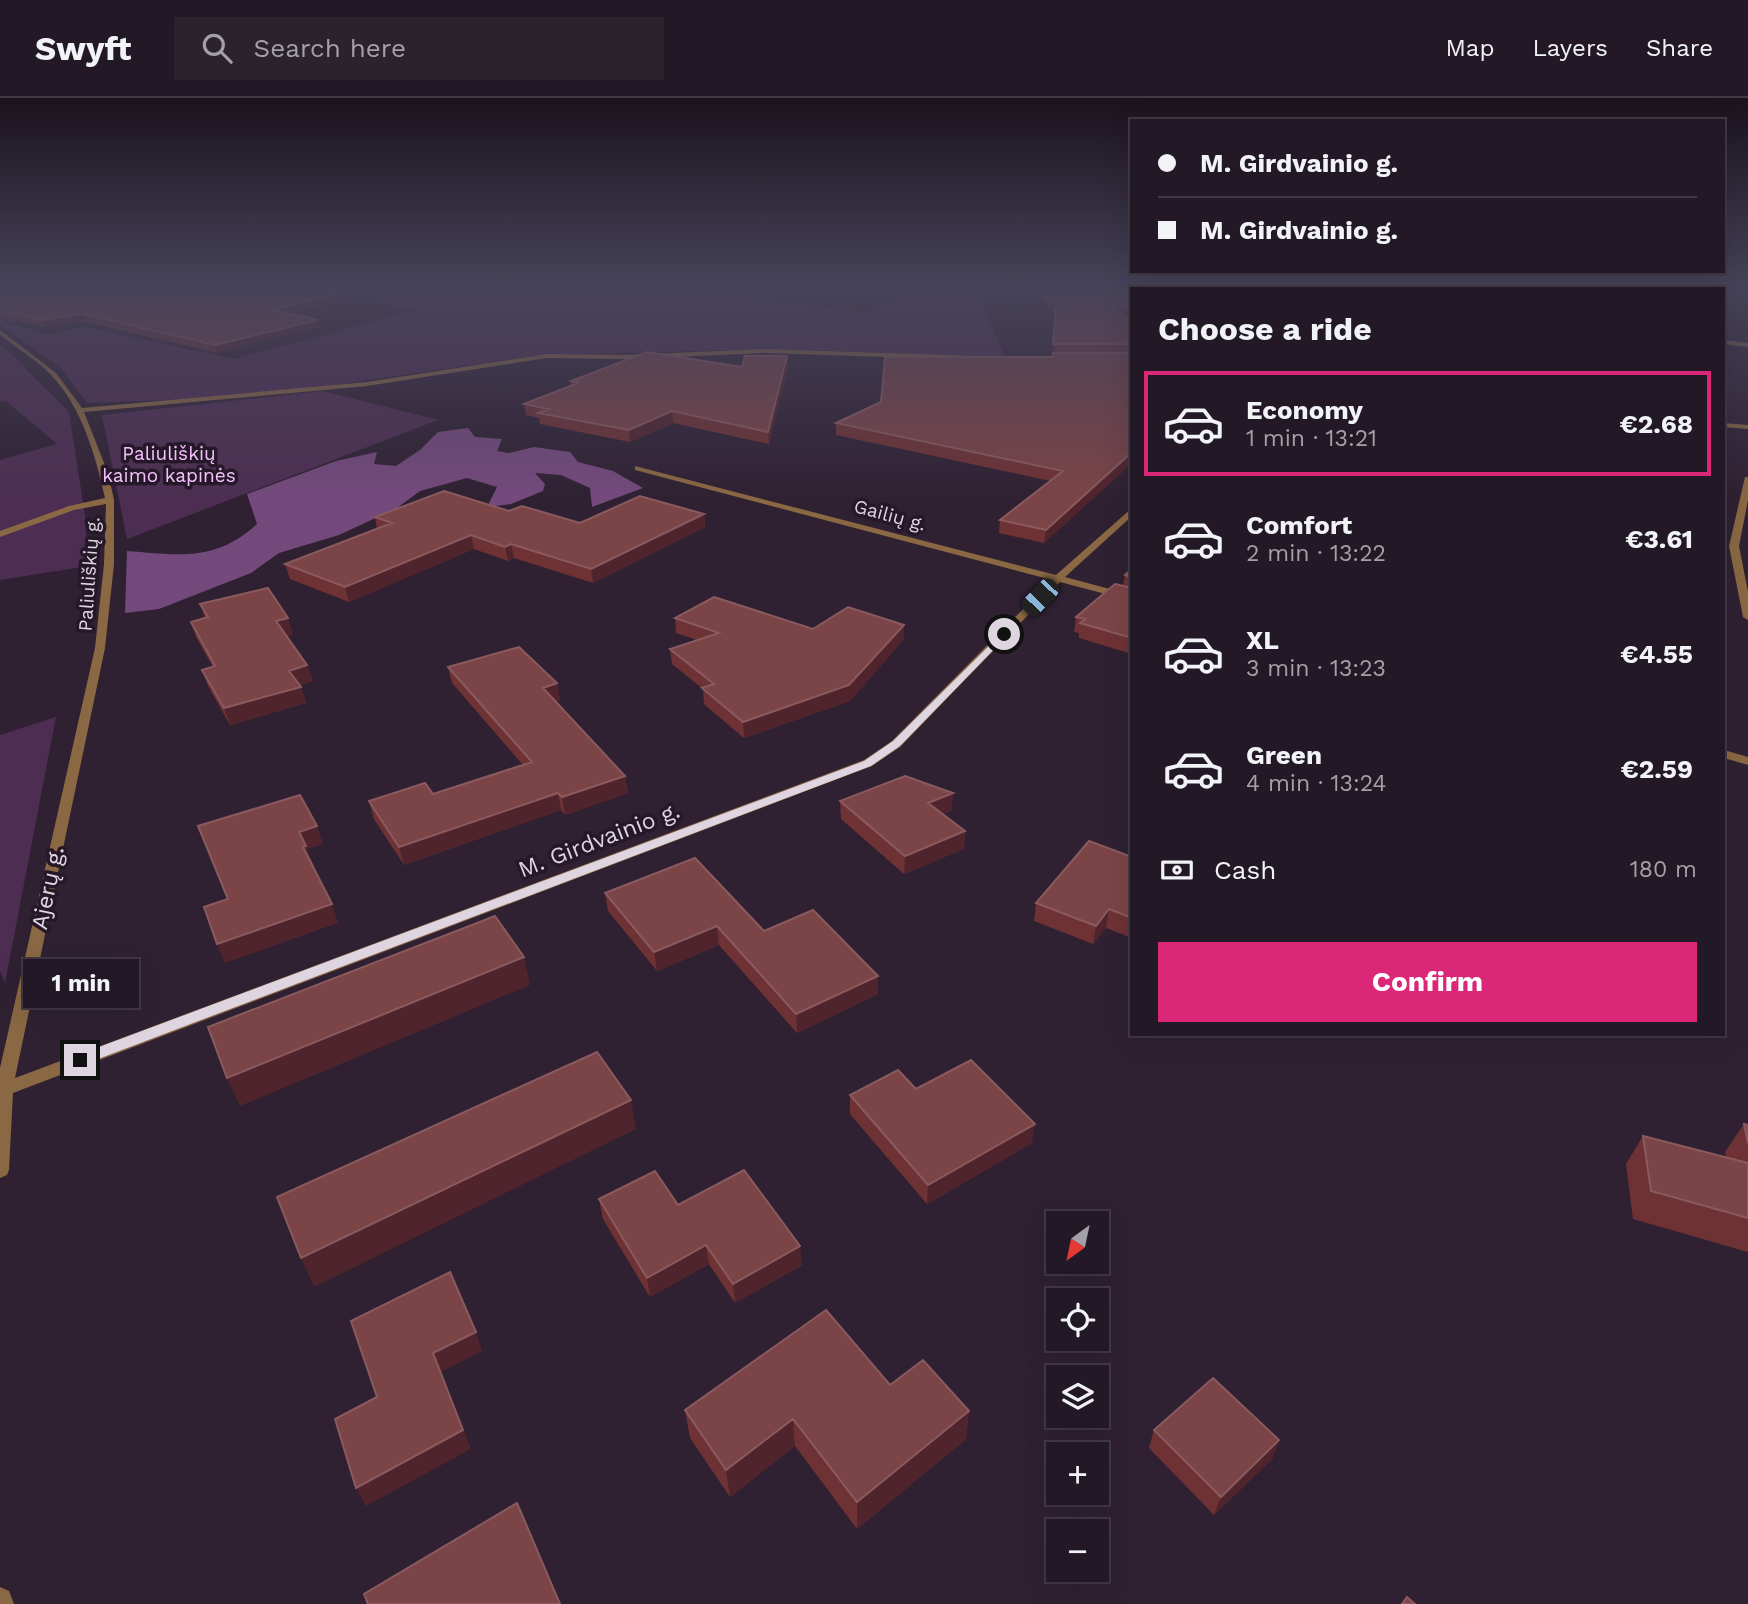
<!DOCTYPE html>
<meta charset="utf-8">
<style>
:root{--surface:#231926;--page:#2b222e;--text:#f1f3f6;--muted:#a3a0a7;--line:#403843;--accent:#db2777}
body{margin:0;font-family:"Work Sans",sans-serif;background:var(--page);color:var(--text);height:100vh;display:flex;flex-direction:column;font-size:26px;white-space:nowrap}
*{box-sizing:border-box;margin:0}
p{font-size:23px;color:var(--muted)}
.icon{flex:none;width:38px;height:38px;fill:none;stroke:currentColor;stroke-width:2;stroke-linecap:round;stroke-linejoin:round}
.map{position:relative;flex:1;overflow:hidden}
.side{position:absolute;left:1130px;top:189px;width:595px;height:749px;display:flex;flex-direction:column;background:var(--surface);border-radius:0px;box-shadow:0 7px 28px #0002,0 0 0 2px var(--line)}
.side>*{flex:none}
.top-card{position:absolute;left:1130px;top:21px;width:595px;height:154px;border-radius:0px;box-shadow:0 7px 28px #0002,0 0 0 2px var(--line);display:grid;align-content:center;height:154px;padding:0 28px;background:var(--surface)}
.needle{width:46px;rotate:213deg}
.fabs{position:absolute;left:1046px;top:1113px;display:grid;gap:14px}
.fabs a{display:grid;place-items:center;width:63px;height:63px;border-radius:0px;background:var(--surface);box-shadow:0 7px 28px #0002,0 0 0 2px var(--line);font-size:35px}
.end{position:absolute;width:32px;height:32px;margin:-16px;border:9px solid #dfd5e0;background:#111;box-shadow:0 0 0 4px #111}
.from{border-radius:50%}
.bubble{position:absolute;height:49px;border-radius:0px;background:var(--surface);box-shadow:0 7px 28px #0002,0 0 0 2px var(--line);font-size:23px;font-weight:700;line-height:49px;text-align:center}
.car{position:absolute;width:21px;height:42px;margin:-21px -10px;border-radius:9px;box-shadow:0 0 5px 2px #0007;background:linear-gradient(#222 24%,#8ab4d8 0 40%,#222 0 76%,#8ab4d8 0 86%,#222 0)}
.top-card b{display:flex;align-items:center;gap:24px;height:66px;font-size:26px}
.top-card b+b{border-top:2px solid var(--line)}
.top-card i{width:18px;height:18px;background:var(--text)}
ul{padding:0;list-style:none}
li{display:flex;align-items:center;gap:21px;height:105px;margin:0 14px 10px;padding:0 14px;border:4px solid transparent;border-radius:0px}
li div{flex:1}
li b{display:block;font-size:26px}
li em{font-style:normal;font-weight:700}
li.selected{border-color:var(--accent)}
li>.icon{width:63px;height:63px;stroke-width:1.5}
h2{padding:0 28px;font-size:32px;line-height:84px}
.pay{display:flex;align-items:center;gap:18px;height:77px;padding:0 28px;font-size:26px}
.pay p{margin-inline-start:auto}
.button{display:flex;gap:14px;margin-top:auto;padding:14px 28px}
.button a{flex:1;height:80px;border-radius:0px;background:var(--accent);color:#fff;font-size:28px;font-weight:700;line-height:80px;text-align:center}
header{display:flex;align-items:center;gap:42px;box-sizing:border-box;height:98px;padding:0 35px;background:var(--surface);border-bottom:2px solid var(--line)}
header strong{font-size:33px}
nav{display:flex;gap:38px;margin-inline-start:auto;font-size:24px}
.search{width:490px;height:63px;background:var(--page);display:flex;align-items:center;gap:18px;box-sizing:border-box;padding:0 24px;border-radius:0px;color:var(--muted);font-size:26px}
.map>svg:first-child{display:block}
</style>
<header>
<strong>Swyft</strong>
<div class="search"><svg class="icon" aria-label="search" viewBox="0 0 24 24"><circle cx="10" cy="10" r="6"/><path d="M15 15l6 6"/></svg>Search here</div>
<nav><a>Map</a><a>Layers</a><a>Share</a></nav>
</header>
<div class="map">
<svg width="1748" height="1506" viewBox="0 0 1748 1506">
<rect width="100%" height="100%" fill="#2f2132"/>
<!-- green -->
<path fill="#4d2e52" d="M 9,190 L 172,190 L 8,225 L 48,237 L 84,229 L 234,261 L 417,212 L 372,202 L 419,190 L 678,190 L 866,215 L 914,194 L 980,201 L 1005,259 L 773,251 L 538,257 L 328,288 L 173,302 L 87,305 L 59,268 L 0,227 L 0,191 Z
M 0,245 L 69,314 L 85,417 L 88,468 L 0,482 L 0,362 L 57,346 L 6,303 L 0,304 Z
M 323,293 L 438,322 L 127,441 L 102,317 Z
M 56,619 L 5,885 L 0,873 L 0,637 Z"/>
<!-- forest -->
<path fill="#744a7c" d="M 468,330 L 475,339 L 502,341 L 497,353 L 509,355 L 534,349 L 570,354 L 578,364 L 613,373 L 643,390 L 592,409 L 590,390 L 561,377 L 535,375 L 545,386 L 543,393 L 511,406 L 487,409 L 497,389 L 467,380 L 420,393 L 397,410 L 339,437 L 279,455 L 251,475 L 159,511 L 125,515 L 127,453 C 180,457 215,464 257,426 L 247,396 L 336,363 L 377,354 L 374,366 L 396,368 L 420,352 L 438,334 Z"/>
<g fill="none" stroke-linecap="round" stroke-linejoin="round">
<!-- street -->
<path fill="#8a6843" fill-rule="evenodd" d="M 1296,190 L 1307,190 L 1309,191 L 1297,191 Z
M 0,232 L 56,275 L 82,310 L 367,284 L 547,256 L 626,257 L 765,251 L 977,258 L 980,260 L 977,262 L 765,255 L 626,261 L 547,260 L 367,288 L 84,314 L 108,375 L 114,402 L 114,466 L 105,550 L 15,980 L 864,662 L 892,643 L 1052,482 L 635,372 L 635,368 L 1056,477 L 1132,410 L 1132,418 L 1065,479 L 1132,497 L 1132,503 L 1060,484 L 900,649 L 872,668 L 13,995 L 9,1072 L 7,1077 L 0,1080 L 0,970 L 95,550 L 104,466 L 106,406 L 74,412 L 0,439 L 0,433 L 69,408 L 105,400 C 96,359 82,309 51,277 C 37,262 17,250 0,237 Z
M 1724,242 L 1748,245 L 1748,249 L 1724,246 Z
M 1724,325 L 1748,327 L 1748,331 L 1724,329 Z
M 1745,379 L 1748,379 L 1748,402 L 1739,448 L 1748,494 L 1748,522 L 1743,519 L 1729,448 Z
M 1724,652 L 1748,659 L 1748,667 L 1724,660 Z
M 0,1489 L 9,1493 L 14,1506 L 0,1506 Z"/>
</g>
<!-- wall -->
<path fill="#6e3235" d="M 0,190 L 389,190 L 289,216 L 320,229 L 217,255 L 86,224 L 44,229 L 0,219 Z
M 1030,190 L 1094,190 L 1132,226 L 1132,365 L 1044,445 L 999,435 L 1000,422 L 1051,383 L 836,337 L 836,325 L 881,304 L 1053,259 L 1055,216 Z
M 1097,190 L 1296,190 L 1295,191 L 1132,191 L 1132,226 Z
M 787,258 L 788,269 L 769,346 L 673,325 L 630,344 L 540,326 L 539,320 L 526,317 L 524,306 L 571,287 L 571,283 L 742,269 Z
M 509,413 L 580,425 L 704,416 L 705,429 L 593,485 L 514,460 L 508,463 L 474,451 L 349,504 L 290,481 L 285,466 L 377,431 L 375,419 Z
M 1132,471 L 1132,556 L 1079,540 L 1079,535 L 1074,534 L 1076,519 L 1123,488 L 1125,477 Z
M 200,506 L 293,536 L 286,538 L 307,567 L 313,583 L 300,587 L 306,605 L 230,627 L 208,588 L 202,572 L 213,569 L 196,539 L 191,524 L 205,520 Z
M 675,520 L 813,531 L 904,527 L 904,541 L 850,603 L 744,640 L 704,606 L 703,591 L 672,566 L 670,551 L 697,542 L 676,535 Z
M 448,569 L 557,585 L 560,602 L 555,603 L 625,678 L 628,695 L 565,717 L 561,712 L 404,767 L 374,721 L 369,703 L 433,696 L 523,667 L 452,585 Z
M 840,703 L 952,712 L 943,716 L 965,733 L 964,751 L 904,776 L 841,721 Z
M 1132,759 L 1132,840 L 1106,830 L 1093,846 L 1034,823 L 1036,805 Z
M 605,795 L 764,833 L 878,878 L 878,896 L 797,935 L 719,847 L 657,873 L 608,813 Z
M 916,991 L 1032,1045 L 927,1106 L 850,1016 L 850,997 Z
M 1744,1026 L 1748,1027 L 1748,1154 L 1633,1121 L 1626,1066 L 1643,1038 L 1726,1060 L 1725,1054 Z
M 599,1101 L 678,1107 L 802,1167 L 735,1205 L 709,1166 L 650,1199 L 603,1121 Z
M 890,1287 L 969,1313 L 966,1341 L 857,1431 L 795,1348 L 730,1399 L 690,1340 L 685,1312 Z
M 1154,1332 L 1279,1342 L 1272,1361 L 1214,1417 L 1149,1350 Z"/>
<!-- shaded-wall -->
<path fill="#50242c" d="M 360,190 L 389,190 L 274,219 L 272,212 Z
M 83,216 L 86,224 L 44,229 L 41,222 Z
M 318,222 L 320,229 L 217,255 L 215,247 Z
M 787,258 L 788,269 L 769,346 L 768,334 Z
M 672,313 L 673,325 L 630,344 L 629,332 Z
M 1132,354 L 1132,365 L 1044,445 L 1046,432 Z
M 704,416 L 705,429 L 593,485 L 591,471 Z
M 471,437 L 474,451 L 349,504 L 345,489 Z
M 511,446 L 514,460 L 508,463 L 505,449 Z
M 288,520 L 293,536 L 281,539 L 276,523 Z
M 904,527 L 904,541 L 850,603 L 744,640 L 743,624 Z
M 307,567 L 313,583 L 295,589 L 289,573 Z
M 557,585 L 560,602 L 546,606 L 543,590 Z
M 301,589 L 306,605 L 230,627 L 224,610 Z
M 625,678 L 628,695 L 565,717 L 562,699 Z
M 558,695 L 561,712 L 404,767 L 399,749 Z
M 953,695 L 952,712 L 928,722 L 928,705 Z
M 317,728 L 323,746 L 307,751 L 313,766 L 310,767 L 299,734 Z
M 965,733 L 964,751 L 904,776 L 905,758 Z
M 332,806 L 338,825 L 225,865 L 217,846 Z
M 1109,811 L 1106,830 L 1093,846 L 1096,828 Z
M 717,828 L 719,847 L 657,873 L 654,854 Z
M 524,859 L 530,887 L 240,1008 L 227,980 Z
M 878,878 L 878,896 L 797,935 L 796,916 Z
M 631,1002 L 636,1031 L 314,1189 L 301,1160 Z
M 1035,1026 L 1032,1045 L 927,1106 L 928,1087 Z
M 706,1147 L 709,1166 L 650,1199 L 647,1180 Z
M 800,1148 L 802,1167 L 735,1205 L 733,1186 Z
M 476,1234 L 482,1253 L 441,1274 L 471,1351 L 366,1408 L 356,1390 L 433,1255 Z
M 969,1313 L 966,1341 L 857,1431 L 857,1404 Z
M 793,1321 L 795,1348 L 730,1399 L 726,1372 Z
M 1279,1342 L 1272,1361 L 1214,1417 L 1221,1399 Z"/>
<!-- building -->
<path fill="#7b4447" stroke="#8a5a5f" stroke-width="2" d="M 0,190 L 360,190 L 272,212 L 318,222 L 215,247 L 83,216 L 41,222 L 0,212 Z
M 1039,190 L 1094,190 L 1132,226 L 1132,246 L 1053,246 L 1056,207 Z
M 1107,190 L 1288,190 L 1287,191 L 1132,191 L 1132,215 Z
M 1439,190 L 1510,190 L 1510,191 L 1438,191 Z
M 647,254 L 742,269 L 745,258 L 787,258 L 768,334 L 672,313 L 629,332 L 538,315 L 549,311 L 524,306 L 578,285 L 571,283 Z
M 1053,255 L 1132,255 L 1132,354 L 1046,432 L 1000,422 L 1063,373 L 836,325 L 881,304 L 885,259 L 1053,259 Z
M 444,393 L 509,413 L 522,408 L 580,425 L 640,398 L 704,416 L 591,471 L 511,446 L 505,449 L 471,437 L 345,489 L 285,466 L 392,425 L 375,419 Z
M 1132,471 L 1132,480 L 1125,477 Z
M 1115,486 L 1132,490 L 1132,540 L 1080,525 L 1085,521 L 1076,519 Z
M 268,490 L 288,520 L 276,523 L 307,567 L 289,573 L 301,589 L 224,610 L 202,572 L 215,568 L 191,524 L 208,519 L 200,506 Z
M 714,499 L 813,531 L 848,509 L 904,527 L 849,587 L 743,624 L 702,590 L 714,586 L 670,551 L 719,535 L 675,520 Z
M 519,549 L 557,585 L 543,590 L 625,678 L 562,699 L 558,695 L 399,749 L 369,703 L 425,685 L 433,696 L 532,664 L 448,569 Z
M 905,678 L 953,695 L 928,705 L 965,733 L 905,758 L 840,703 Z
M 300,697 L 317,728 L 299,734 L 306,748 L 303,749 L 332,806 L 217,846 L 204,809 L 228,801 L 198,728 Z
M 1089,743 L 1132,759 L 1132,820 L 1109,811 L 1096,828 L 1036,805 Z
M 695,760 L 764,833 L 813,812 L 878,878 L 796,916 L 717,828 L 654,854 L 605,795 Z
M 495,818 L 524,859 L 227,980 L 208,929 Z
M 597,954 L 631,1002 L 301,1160 L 277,1099 Z
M 971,962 L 1035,1026 L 928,1087 L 850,997 L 898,972 L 916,991 Z
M 1744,1026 L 1748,1027 L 1748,1045 Z
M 1643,1038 L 1748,1065 L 1748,1120 L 1651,1093 Z
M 744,1072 L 800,1148 L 733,1186 L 706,1147 L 647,1180 L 599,1101 L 655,1073 L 678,1107 Z
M 450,1174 L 476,1234 L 433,1255 L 463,1332 L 356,1390 L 335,1321 L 377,1299 L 351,1223 Z
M 826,1212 L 890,1287 L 923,1262 L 969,1313 L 857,1404 L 793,1321 L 726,1372 L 685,1312 Z
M 1213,1280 L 1279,1342 L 1221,1399 L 1154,1332 Z
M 517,1405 L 560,1506 L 368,1506 L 364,1496 Z
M 1407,1499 L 1415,1506 L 1402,1506 Z"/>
<!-- sky -->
<linearGradient id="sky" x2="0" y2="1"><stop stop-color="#1a121c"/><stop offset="0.47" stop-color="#47435a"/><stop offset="1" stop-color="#47435a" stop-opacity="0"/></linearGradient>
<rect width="1748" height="401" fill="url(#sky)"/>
<!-- route -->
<path fill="#dfd5e0" d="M 1004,533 L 1007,538 L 900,648 L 871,668 L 85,966 L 80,967 L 73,962 L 75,958 L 864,663 L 893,643 Z"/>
<g text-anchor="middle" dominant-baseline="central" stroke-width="7" stroke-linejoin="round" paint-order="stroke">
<!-- far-park labels -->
<g font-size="19" fill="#f5c1fd" stroke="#251828">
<text x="169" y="355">Paliuliškių<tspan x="169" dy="22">kaimo kapinės</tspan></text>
</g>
<!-- far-street labels -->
<g font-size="19" fill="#dfd5e0" stroke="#251828">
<text transform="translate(890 417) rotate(15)">Gailių g.</text>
<text transform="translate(89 476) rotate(-86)">Paliuliškių g.</text>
</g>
<!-- street labels -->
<g font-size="23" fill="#dfd5e0" stroke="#251828">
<text transform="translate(599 742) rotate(-21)">M. Girdvainio g.</text>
<text transform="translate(48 790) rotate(-78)">Ajerų g.</text>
</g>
</g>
</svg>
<div class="fabs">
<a><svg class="needle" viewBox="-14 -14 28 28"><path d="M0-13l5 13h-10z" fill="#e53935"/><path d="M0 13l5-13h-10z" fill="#a3a0a7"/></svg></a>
<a><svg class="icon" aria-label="locate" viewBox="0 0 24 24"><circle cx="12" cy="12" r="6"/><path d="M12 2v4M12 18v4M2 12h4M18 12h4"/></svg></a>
<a><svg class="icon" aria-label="layers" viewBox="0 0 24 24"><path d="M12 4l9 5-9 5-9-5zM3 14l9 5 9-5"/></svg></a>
<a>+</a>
<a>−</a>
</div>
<i class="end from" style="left:1004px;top:536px"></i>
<i class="end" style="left:80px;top:962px"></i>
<div class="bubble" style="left:23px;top:861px;width:116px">1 min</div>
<i class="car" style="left:1040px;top:499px;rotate:224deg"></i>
<div class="top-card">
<b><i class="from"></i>M. Girdvainio g.</b>
<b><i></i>M. Girdvainio g.</b>
</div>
<section class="side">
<h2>Choose a ride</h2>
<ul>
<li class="selected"><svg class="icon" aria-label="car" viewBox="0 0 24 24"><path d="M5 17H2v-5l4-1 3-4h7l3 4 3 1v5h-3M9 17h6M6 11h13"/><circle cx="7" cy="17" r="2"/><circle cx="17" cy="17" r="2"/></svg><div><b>Economy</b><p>1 min · 13:21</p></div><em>€2.68</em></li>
<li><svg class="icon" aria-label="car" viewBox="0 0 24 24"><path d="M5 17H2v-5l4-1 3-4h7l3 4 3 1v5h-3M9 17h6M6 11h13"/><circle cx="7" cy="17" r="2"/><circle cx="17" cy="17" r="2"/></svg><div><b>Comfort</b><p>2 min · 13:22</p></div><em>€3.61</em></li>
<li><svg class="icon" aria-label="car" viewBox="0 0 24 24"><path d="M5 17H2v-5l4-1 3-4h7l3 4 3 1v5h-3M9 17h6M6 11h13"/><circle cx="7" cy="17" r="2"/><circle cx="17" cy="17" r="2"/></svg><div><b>XL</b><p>3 min · 13:23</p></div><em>€4.55</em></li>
<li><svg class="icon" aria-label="car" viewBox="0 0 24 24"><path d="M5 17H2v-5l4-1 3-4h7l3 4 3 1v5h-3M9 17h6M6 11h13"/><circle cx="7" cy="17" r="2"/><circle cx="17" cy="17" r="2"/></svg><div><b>Green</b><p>4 min · 13:24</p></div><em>€2.59</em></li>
</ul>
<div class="pay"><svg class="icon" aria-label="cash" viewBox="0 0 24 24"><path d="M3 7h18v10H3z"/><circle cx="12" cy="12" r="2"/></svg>Cash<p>180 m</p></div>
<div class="button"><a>Confirm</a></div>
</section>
</div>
